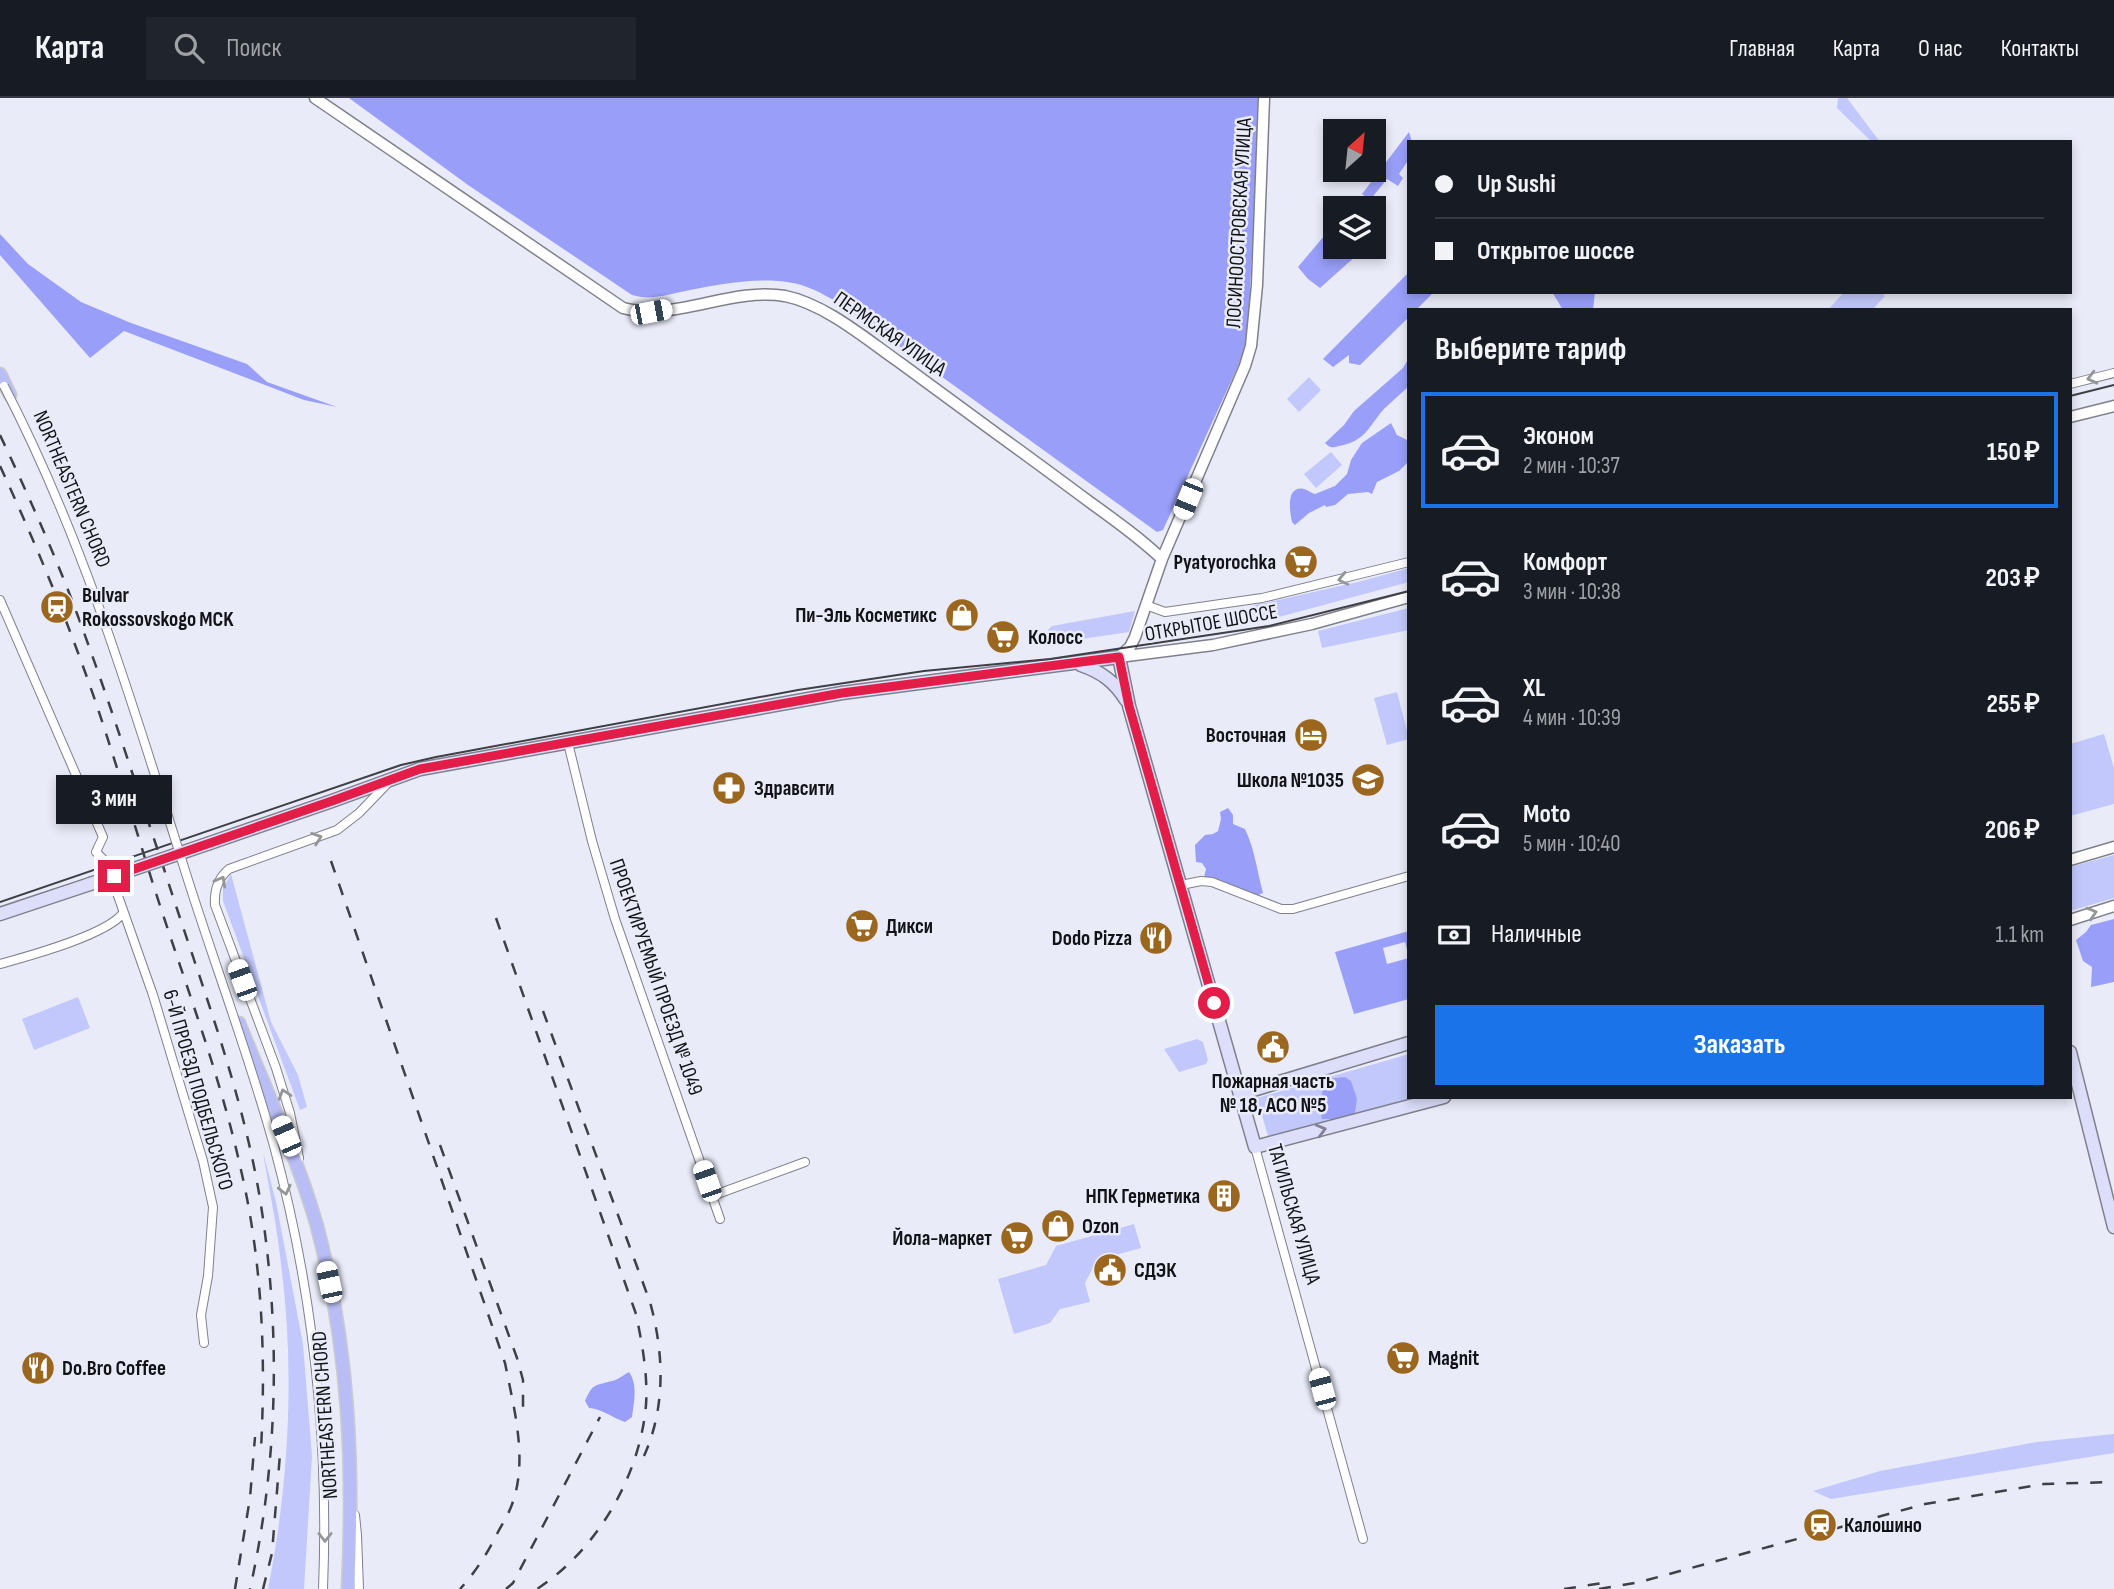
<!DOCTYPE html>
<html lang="ru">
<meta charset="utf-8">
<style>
:root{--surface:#171b24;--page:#20242c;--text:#f1f3f6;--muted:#9ea1a6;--line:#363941;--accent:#1a73e8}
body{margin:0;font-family:"Sofia Sans Condensed",sans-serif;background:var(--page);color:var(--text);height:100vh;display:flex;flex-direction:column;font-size:26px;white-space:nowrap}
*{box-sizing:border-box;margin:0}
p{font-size:23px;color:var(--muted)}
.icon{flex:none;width:38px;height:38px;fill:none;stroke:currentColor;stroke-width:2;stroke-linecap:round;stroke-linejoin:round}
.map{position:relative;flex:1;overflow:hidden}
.side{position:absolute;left:1407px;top:210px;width:665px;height:791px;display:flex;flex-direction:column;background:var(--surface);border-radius:0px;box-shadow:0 4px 10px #0003}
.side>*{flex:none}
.top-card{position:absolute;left:1407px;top:42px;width:665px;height:154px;border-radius:0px;box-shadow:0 4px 10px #0003;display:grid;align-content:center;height:154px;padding:0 28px;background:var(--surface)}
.needle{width:46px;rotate:27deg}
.fabs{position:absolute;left:1323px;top:21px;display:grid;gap:14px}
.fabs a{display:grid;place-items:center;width:63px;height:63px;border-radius:0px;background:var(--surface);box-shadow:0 4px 10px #0003;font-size:35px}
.end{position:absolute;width:32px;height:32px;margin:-16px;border:9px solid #e11d48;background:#fff;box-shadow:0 0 0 4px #fff}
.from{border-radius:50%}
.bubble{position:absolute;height:49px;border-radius:0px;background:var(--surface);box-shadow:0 4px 10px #0003;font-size:23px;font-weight:700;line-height:49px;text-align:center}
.car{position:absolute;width:21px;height:42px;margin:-21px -10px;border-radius:9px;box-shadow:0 0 5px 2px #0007;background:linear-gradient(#fff 24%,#345 0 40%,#fff 0 76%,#345 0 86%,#fff 0)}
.top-card b{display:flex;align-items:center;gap:24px;height:66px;font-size:26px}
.top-card b+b{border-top:2px solid var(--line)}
.top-card i{width:18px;height:18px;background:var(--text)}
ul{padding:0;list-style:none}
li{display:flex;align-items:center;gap:21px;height:116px;margin:0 14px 10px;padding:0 14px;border:4px solid transparent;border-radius:0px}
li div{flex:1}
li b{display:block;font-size:26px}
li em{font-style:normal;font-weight:700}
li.on{border-color:var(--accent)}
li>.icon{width:63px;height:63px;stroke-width:1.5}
h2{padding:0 28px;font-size:32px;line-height:84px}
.pay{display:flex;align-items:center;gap:18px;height:77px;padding:0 28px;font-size:26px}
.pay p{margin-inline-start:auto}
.button{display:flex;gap:14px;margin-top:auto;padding:14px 28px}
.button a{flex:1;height:80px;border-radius:0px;background:var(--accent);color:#fff;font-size:28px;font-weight:700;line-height:80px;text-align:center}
header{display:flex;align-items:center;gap:42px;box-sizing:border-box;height:98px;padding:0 35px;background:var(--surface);border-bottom:2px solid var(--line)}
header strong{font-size:33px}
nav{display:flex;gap:38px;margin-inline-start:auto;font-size:24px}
.search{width:490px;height:63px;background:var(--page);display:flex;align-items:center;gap:18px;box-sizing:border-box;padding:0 24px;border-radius:0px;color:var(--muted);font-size:26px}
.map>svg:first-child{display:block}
</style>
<header>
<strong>Карта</strong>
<div class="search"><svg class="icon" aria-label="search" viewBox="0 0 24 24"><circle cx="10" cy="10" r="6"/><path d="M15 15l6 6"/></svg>Поиск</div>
<nav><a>Главная</a><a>Карта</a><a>О нас</a><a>Контакты</a></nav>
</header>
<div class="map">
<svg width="2114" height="1491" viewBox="0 0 2114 1491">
<rect width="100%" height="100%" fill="#e9ebf8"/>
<!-- green -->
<path fill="#c2c8fb" d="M 1838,0 L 1847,0 L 1880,44 L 1872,44 L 1837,10 Z
M 1844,194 L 1881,194 L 1885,198 L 1872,212 L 1828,212 Z
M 1309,279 L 1321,292 L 1299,314 L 1287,301 Z
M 1331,354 L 1342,367 L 1316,390 L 1304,376 Z
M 1409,470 L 1409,484 L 1279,519 L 1248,524 L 1247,517 L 1255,507 L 1358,484 Z
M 1409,510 L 1409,532 L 1322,550 L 1318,533 Z
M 1135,513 L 1129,534 L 1055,545 C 1050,542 1048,539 1048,532 L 1052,528 Z
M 1397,594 L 1409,641 L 1387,647 L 1374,600 Z
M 2104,636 L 2114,670 L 2114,706 L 2070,718 L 2070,646 Z
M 2114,757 L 2114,800 L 2070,813 L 2070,769 Z
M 231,776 L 271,924 L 298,977 L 307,1009 L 300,1012 L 223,803 L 223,790 Z
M 78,899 L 90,930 L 34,952 L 22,921 Z
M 1197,941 L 1203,944 L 1208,962 L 1206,966 L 1179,974 L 1164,951 Z
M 1409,956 L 1409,999 L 1427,999 L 1268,1038 L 1257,1000 Z
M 263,1054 L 276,1104 L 303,1246 L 312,1358 L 304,1491 L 268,1491 C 289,1385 295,1273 281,1166 C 277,1128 269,1091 263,1054 Z
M 1134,1126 L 1141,1150 L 1097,1162 L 1085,1185 L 1090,1204 L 1060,1211 L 1050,1225 L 1014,1236 L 998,1181 L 1046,1167 L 1056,1148 Z
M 2114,1336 L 2114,1355 L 1831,1401 L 1813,1393 L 1880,1373 L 2037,1344 Z"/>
<!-- forest -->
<path fill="#999ff9" d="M 349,0 L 1262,0 L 1250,189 L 1249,244 L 1163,432 L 1157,434 L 841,206 C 831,201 822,195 812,191 C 778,175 725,185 690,192 C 670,196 651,203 632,197 L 468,87 Z
M 1409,34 L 1412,44 L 1409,44 L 1409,61 L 1399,76 L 1403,80 L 1398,88 L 1387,81 L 1370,102 L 1362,96 Z
M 1335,125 L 1335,149 L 1366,149 L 1320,190 L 1308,181 L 1298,169 Z
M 0,136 L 28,166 L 81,204 L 131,225 L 247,266 L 267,284 L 337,309 L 304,302 L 124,233 L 90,260 L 0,157 Z
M 1409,174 L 1409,194 L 1434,194 L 1416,212 L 1409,212 L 1409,219 L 1360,267 L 1349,265 L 1349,257 L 1333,269 L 1323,261 Z
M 1552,194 L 1595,194 L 1593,212 L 1563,212 Z
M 1409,260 L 1409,288 C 1401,296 1392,303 1384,311 C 1368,329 1366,343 1339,348 C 1332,350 1330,350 1325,345 L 1344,327 L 1354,313 L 1403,270 Z
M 1391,325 L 1397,337 L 1409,343 L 1409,363 L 1399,373 L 1377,384 L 1372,396 L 1368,394 L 1348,396 L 1335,407 L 1326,409 L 1325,407 L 1309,415 L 1295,427 L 1292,424 C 1290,415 1285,387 1304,391 C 1308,392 1311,395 1315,396 L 1335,388 L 1347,376 L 1351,362 L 1362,345 Z
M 1228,710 L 1233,717 L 1233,726 L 1245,731 C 1255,752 1257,773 1263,795 L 1256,798 L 1222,784 L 1204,780 L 1206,771 L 1202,765 L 1196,764 L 1195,747 L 1205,737 L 1213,736 L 1218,733 L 1221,721 L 1220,714 Z
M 2114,821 L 2114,884 L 2091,889 L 2092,869 L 2083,863 L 2076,842 L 2086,834 L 2091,827 Z
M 1409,833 L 1409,859 L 1405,844 L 1383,850 L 1387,866 L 1409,860 L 1409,901 L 1354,916 L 1335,854 Z
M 1345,979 L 1351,983 L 1357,1001 L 1354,1020 L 1334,1024 L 1332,1021 L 1322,1021 L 1320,1013 L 1324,1010 L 1321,1006 L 1326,1001 L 1322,996 L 1323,986 L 1327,981 Z
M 629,1274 C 638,1287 634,1303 632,1319 L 625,1324 C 613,1320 600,1310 589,1310 L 585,1303 C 593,1285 594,1288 612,1283 C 618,1282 623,1277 629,1274 Z"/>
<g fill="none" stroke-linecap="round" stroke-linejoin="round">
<!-- minor-tunnel -->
<path stroke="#c9cbd6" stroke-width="8" stroke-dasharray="8 4" stroke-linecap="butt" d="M 107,765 L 117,795"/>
<!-- minor casing -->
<g stroke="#7f808b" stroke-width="10">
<path id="minor" d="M 2070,286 L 2114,275
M 0,502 L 103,739 L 96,754
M 1146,507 L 1165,514 L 1262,500 L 1409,464
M 568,645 L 592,743 L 615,821 L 720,1121
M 96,754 L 107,765
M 1181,787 L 1201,783 L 1212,784 L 1281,811 L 1293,811 L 1409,778
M 117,795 L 153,897 L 203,1063 L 213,1109 L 208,1178 L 201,1217 L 204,1245
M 0,866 C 29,858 107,837 123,815
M 1255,1049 L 1363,1441
M 299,1060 L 290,1015 L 276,970 L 215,807 C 214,792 218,780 229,771 L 337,732 L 359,715 L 387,686
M 712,1098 L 805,1064
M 355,1417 L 357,1437 L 359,1491"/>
</g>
<!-- tertiary casing -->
<g stroke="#7f808b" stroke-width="13">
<path id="tertiary" d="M 315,0 L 623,210 C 673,224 731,189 785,198 C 825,206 866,241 899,264 C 932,288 964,312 997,336 C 1029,359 1060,382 1091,405 C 1116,423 1140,440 1162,461
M 2070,319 L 2114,308
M 1119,559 L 1130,549 L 1135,539 L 1162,461 L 1245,268 L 1251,248 L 1257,187 L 1264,0
M 1119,559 L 1213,547 L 1312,526 L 1409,499
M 2070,762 L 2114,749
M 2070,822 L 2114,808"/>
</g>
<!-- secondary casing -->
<g stroke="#7f808b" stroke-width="15">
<path id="secondary" d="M 1081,567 C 1101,574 1114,583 1126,602
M 210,745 L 332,703 L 420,671 L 842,595 L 1119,559 L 1129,608 L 1255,1049 L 1444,999
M 0,816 L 90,786
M 2070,954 L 2114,1129
M 1240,996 L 1409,945"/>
</g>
<!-- primary casing -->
<g stroke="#cbcbcc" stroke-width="15">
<path id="primary" d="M 0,276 L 10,297
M 239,925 C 266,993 297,1058 317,1128 C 349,1249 354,1367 348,1491"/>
</g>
<!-- minor -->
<use href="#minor" stroke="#fff" stroke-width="8"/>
<!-- tertiary -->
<use href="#tertiary" stroke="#fff" stroke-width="10"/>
<!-- secondary -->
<use href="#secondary" stroke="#dcdefa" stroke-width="12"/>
<!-- primary -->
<use href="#primary" stroke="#b9bdf5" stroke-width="12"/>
<!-- tram -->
<path stroke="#3f4046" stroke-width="2" d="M 2070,298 L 2114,287
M 0,804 L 401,667 L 436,659 L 798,592 L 924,573 L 1050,561 L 1269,528 L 1409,493"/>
<!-- rail -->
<path stroke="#3f4046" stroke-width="2.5" stroke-dasharray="12 12" stroke-linecap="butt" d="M 0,337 C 24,388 47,439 68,492 C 103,583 133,678 164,771 C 198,878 240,985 259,1095 C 281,1226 279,1361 250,1491
M 0,368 C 36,446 69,526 97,608 C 117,668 135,729 154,789 C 184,883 220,976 241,1072 C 262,1163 266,1257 261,1351
M 331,763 L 505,1265 C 514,1311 529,1364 511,1409 C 507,1419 501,1428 496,1438 C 487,1456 474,1476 460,1491
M 496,820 L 636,1216 C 642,1245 648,1276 646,1307 C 640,1378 597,1452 537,1491
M 543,913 L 650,1204 C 664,1255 666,1309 644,1358
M 440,1047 L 517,1260 L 523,1282 L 523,1319
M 235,1491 L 250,1400 L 255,1339
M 263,1491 L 272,1455 L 280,1356
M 506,1491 L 513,1485 L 600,1319
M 1564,1491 L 1609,1484
M 1599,1491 L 1640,1484 L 1925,1406 L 2044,1386 L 2114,1384"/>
<!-- minor-bridge casing -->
<g stroke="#7f808b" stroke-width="10" stroke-linecap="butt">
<path id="minor-bridge" d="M 4,288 C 83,440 132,604 183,766 C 212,860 248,953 274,1048 C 313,1193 329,1341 323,1491"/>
</g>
<!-- secondary-bridge casing -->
<g stroke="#7f808b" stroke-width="15" stroke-linecap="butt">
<path id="secondary-bridge" d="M 90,786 L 210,745"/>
</g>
<!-- minor-bridge -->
<use href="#minor-bridge" stroke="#fff" stroke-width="8"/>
<!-- secondary-bridge -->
<use href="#secondary-bridge" stroke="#dcdefa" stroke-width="12"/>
</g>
<!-- one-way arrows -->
<defs><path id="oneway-chevron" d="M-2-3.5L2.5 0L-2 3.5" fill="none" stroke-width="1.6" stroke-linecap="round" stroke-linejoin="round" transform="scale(1.75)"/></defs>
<g stroke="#949597">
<use href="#oneway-chevron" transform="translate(2092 280) rotate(166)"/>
<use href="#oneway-chevron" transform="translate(1343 481) rotate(167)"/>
<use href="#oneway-chevron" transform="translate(317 740) rotate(-19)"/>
<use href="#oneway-chevron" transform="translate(221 783) rotate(-61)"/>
<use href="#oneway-chevron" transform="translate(2092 815) rotate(-17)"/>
<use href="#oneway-chevron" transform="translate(284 996) rotate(-108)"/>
<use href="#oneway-chevron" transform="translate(285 1092) rotate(76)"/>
<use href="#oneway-chevron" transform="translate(325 1439) rotate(90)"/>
</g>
<use stroke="#818394" href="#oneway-chevron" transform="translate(1321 1032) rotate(-15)"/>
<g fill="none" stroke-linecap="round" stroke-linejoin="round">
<!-- route -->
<path stroke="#e11d48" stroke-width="9" d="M 114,778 L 332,703 L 420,671 L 842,595 L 1119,559 L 1129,608 L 1214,905"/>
</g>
<!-- icons -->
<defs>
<g id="supermarket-disc" transform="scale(1.75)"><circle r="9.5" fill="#9b661e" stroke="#e9ebf8"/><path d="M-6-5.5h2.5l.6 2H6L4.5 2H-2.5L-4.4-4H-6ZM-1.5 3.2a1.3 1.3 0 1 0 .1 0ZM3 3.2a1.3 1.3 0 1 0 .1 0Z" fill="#fff"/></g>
<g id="station-disc" transform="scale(1.75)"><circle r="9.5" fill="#9b661e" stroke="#e9ebf8"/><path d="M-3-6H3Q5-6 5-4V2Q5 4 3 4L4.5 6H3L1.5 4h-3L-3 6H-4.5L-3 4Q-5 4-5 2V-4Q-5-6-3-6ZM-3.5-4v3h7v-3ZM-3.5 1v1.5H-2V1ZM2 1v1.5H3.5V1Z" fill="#fff"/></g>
<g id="shop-disc" transform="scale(1.75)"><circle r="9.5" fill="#9b661e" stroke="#e9ebf8"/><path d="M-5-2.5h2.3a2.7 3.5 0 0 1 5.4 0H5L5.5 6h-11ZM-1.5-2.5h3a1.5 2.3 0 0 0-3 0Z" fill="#fff"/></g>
<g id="hotel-disc" transform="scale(1.75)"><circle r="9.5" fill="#9b661e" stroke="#e9ebf8"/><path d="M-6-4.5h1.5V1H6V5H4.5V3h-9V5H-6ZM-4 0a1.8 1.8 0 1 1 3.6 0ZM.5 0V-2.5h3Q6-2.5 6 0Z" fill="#fff"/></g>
<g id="school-disc" transform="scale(1.75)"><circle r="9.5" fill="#9b661e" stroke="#e9ebf8"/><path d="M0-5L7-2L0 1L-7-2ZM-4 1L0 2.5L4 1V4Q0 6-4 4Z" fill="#fff"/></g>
<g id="pharmacy-disc" transform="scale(1.75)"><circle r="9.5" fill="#9b661e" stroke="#e9ebf8"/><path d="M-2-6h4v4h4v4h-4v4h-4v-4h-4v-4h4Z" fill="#fff"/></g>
<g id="restaurant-disc" transform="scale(1.75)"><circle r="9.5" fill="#9b661e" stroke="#e9ebf8"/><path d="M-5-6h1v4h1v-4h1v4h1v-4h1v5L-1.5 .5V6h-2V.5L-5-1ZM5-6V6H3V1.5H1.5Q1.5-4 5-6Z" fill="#fff"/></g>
<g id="civic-disc" transform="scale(1.75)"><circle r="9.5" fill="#9b661e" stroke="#e9ebf8"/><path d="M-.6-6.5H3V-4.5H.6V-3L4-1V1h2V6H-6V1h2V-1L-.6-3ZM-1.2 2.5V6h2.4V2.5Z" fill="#fff"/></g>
<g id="building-disc" transform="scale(1.75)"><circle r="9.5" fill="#9b661e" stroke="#e9ebf8"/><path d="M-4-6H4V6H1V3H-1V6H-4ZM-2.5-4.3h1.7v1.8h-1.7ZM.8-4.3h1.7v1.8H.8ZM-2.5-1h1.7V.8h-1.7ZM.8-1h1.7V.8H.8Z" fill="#fff"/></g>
</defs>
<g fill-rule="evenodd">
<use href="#supermarket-disc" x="1301" y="464"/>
<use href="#station-disc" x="57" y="509"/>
<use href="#shop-disc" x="962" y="517"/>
<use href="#supermarket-disc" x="1003" y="539"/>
<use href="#hotel-disc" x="1311" y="637"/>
<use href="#school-disc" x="1368" y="682"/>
<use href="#pharmacy-disc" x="729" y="690"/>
<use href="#supermarket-disc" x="862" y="828"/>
<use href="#restaurant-disc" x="1156" y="840"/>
<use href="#civic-disc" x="1273" y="949"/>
<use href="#building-disc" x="1224" y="1098"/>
<use href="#shop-disc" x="1058" y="1128"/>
<use href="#supermarket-disc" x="1017" y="1140"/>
<use href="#civic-disc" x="1110" y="1172"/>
<use href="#supermarket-disc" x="1403" y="1260"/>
<use href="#restaurant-disc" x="38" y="1270"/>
<use href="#station-disc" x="1820" y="1427"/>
</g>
<g text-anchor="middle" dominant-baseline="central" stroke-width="5" stroke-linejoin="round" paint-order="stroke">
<!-- street labels -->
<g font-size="21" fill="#121317" stroke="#e9ebf8">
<text transform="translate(1239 125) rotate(-87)">ЛОСИНООСТРОВСКАЯ УЛИЦА</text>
<text transform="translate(890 236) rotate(35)">ПЕРМСКАЯ УЛИЦА</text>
<text transform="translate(72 391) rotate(67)">NORTHEASTERN CHORD</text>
<text transform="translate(1211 525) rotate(-10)">ОТКРЫТОЕ ШОССЕ</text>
<text transform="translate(656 879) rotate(71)">ПРОЕКТИРУЕМЫЙ ПРОЕЗД № 1049</text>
<text transform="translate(198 992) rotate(74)">6-Й ПРОЕЗД ПОДБЕЛЬСКОГО</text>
<text transform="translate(1294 1116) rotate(74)">ТАГИЛЬСКАЯ УЛИЦА</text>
<text transform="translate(325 1317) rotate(-94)">NORTHEASTERN CHORD</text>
</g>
<!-- poi labels -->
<g font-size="21" font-weight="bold" fill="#121317" stroke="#e9ebf8" text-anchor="start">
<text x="1276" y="464" text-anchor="end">Pyatyorochka</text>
<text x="82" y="497">Bulvar<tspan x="82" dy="24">Rokossovskogo MCK</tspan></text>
<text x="937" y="517" text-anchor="end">Пи-Эль Косметикс</text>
<text x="1028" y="539">Колосс</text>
<text x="1286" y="637" text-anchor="end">Восточная</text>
<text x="1344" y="682" text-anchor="end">Школа №1035</text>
<text x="754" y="690">Здравсити</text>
<text x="886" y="828">Дикси</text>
<text x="1132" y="840" text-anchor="end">Dodo Pizza</text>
<text x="1273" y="983" text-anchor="middle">Пожарная часть<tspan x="1273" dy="24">№ 18, АСО №5</tspan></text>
<text x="1200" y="1098" text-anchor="end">НПК Герметика</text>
<text x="1082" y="1128">Ozon</text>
<text x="992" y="1140" text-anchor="end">Йола-маркет</text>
<text x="1134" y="1172">СДЭК</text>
<text x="1428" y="1260">Magnit</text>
<text x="62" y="1270">Do.Bro Coffee</text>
<text x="1844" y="1427">Калошино</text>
</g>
</g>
</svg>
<div class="fabs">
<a><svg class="needle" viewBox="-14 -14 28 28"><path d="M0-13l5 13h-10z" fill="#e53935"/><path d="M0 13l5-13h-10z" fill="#9ea1a6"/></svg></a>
<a><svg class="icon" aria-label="layers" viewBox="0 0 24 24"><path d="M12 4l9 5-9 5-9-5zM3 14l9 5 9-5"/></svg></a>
</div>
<i class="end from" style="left:1214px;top:905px"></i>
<i class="end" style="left:114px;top:778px"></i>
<div class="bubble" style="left:56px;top:677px;width:116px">3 мин</div>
<i class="car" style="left:651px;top:214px;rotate:79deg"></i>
<i class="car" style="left:1188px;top:401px;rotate:202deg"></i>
<i class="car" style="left:242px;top:882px;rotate:340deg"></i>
<i class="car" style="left:286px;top:1038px;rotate:336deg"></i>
<i class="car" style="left:707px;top:1083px;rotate:341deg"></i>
<i class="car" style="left:329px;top:1184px;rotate:348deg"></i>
<i class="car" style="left:1322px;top:1291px;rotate:345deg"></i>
<div class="top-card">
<b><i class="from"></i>Up Sushi</b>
<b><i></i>Открытое шоссе</b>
</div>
<section class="side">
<h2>Выберите тариф</h2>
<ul>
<li class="on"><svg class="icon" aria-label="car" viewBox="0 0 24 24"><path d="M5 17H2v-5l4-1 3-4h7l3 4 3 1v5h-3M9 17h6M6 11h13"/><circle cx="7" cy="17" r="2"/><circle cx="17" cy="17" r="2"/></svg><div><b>Эконом</b><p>2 мин · 10:37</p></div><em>150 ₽</em></li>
<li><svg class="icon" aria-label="car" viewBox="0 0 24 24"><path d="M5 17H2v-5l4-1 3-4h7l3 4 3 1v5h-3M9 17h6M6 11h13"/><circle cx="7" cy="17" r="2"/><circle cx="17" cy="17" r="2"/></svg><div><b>Комфорт</b><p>3 мин · 10:38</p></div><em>203 ₽</em></li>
<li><svg class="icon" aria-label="car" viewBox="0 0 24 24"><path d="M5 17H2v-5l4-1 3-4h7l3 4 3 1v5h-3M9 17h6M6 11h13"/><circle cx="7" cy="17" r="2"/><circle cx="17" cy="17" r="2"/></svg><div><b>XL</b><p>4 мин · 10:39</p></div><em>255 ₽</em></li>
<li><svg class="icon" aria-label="car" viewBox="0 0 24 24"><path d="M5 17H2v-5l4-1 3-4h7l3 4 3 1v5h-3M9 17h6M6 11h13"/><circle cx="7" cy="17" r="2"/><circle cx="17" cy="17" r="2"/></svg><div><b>Moto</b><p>5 мин · 10:40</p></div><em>206 ₽</em></li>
</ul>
<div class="pay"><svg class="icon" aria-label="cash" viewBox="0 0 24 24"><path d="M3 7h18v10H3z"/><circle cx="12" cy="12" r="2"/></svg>Наличные<p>1.1 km</p></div>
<div class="button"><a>Заказать</a></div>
</section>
</div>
